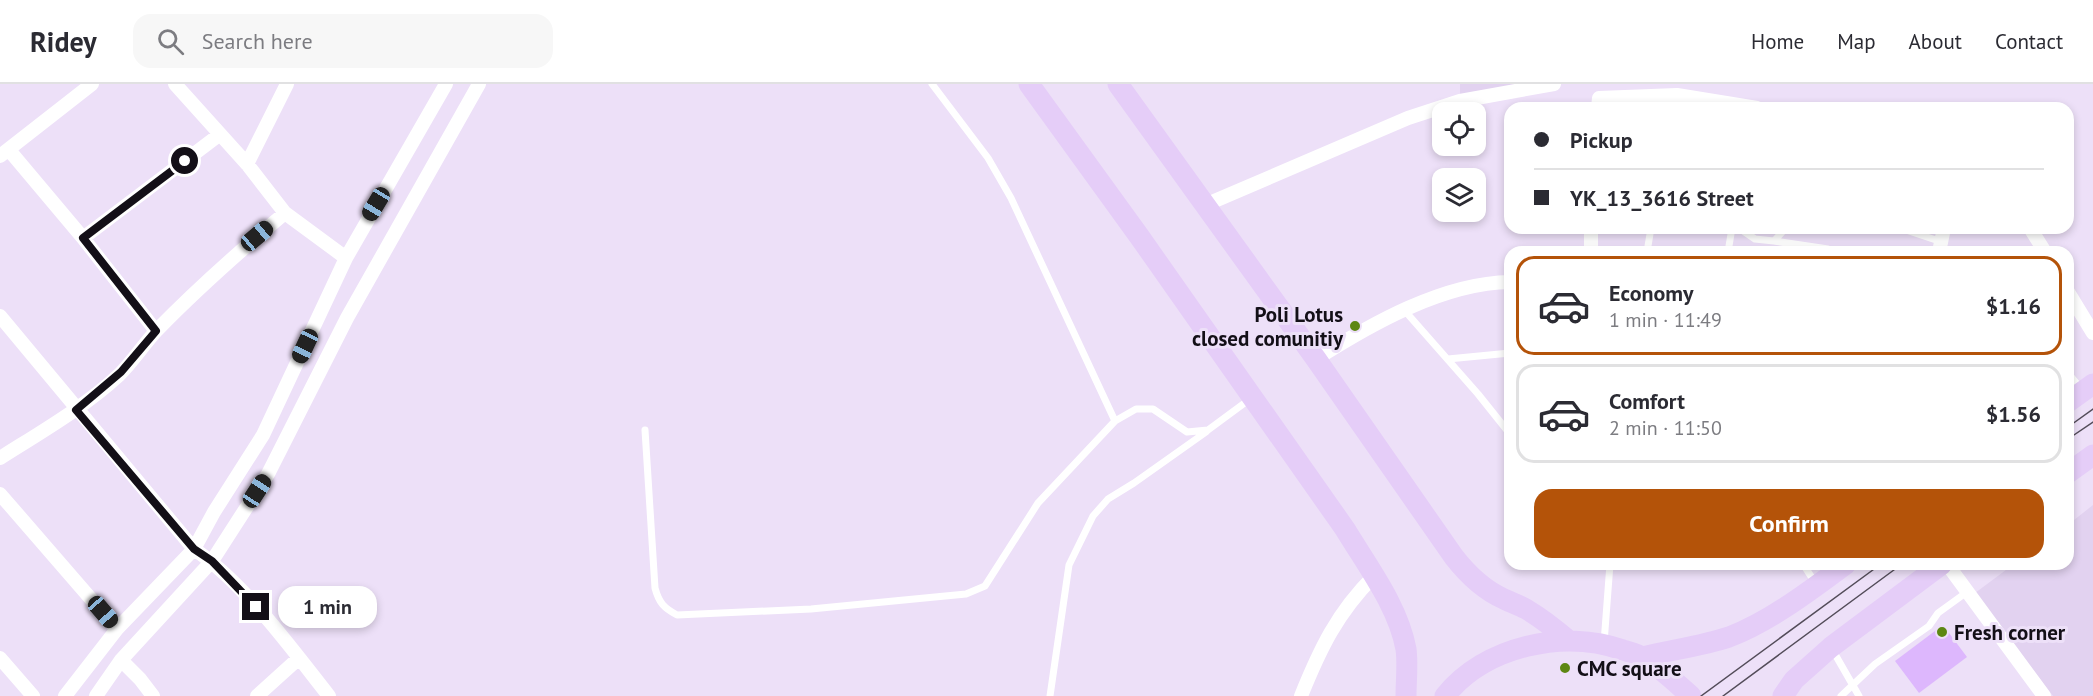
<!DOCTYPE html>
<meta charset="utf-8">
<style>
:root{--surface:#fff;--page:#f7f7f7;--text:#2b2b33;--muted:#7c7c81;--line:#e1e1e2;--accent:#b45309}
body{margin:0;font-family:"PT Sans",sans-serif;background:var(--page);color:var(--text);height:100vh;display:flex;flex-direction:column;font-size:22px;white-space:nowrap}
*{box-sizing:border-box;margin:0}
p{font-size:20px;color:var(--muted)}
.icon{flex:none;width:33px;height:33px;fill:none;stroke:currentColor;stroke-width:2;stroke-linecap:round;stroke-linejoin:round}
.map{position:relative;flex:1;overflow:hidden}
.sheet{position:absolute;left:1504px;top:162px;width:570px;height:324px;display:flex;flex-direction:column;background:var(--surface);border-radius:18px;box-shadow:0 3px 9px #0003}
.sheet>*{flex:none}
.top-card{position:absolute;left:1504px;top:18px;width:570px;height:132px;border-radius:18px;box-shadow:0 3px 9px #0003;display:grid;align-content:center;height:132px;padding:0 30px;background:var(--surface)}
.tools{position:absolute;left:1432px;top:18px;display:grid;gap:12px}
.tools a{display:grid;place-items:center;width:54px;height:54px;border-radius:12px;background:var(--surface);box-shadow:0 3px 9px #0003;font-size:30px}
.end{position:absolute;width:27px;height:27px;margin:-14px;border:8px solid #130f17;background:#fff;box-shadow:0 0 0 3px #fff}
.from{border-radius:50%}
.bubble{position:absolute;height:42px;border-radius:18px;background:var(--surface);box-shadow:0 3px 9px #0003;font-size:20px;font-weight:700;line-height:42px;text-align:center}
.car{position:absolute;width:18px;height:36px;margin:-18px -9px;border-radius:8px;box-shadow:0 0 4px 2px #0007;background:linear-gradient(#222 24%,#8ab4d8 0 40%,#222 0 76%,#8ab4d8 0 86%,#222 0)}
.top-card b{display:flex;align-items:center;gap:21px;height:57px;font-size:22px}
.top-card b+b{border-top:2px solid var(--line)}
.top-card i{width:15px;height:15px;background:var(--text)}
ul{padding:10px 0 0;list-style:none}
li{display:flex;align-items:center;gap:18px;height:99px;margin:0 12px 9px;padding:0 18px;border:3px solid var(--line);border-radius:18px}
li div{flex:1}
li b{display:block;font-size:22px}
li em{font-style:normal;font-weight:700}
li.selected{border-color:var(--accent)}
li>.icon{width:54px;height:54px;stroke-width:1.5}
.primary-button{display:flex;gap:12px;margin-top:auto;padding:12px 30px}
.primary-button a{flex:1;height:69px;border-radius:18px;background:var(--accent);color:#fff;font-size:24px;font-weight:700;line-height:69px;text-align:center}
header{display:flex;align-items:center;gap:36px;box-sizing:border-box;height:84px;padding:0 30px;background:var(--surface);border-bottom:2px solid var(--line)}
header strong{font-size:28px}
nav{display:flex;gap:33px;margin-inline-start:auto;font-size:21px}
.search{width:420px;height:54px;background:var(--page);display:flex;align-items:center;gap:15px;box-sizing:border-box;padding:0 21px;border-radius:18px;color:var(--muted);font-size:22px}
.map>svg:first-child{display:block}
</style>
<header>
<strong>Ridey</strong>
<div class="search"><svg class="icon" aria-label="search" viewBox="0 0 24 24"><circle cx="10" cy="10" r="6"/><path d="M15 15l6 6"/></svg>Search here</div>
<nav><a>Home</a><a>Map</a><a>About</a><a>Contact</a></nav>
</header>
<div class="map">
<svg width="2093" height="612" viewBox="0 0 2093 612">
<rect width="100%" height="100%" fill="#ede0f8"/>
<!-- built -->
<path fill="#e2d2f0" d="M 1460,0 L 1547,0 L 1460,17 Z
M 2093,421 L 2093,612 L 2053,612 L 1975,509 L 2014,480 L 2068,480 L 2069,440 Z"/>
<!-- building -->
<path fill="#ddb7fd" d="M 1943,541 L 1967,573 L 1919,609 L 1895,577 Z"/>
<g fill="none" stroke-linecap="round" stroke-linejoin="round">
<!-- lane -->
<path stroke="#fff" stroke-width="7" d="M 932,0 L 988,74 L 1011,114 L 1115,337
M 1739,144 L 1755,155 L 1774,157 L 1786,144
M 1900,144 L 1942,158
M 1774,157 L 1828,165 L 1830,168
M 1647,168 L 1651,144
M 1728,168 L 1732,144
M 1405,227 L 1478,310 L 1510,350
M 1448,275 L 1510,269
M 2068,289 L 2082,306
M 645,346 L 655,504 C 659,519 664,524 677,531 L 811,525 L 966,510 L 985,502 L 1038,419 L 1115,337 L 1136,325 L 1153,325 L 1187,348 L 1208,346 L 1250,315
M 1803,480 L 1816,500
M 1604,559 L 1610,480
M 1832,565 L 1859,612
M 1050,612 L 1069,481 L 1093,432 L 1108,415 L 1134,399 L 1206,348
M 1841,612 L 1875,580 L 1929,542 L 1938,529 L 1967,508"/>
<!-- street -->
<path stroke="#fff" stroke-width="14" d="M 1598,24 L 1599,14 L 1677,11 L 1757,24
M 9,66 L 83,154 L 156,247
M 0,72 L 92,0
M 247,80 L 287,0
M 1205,121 L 1408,34 L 1460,17 L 1554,0
M 285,129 L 346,174
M 1591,144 L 1591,168
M 2030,144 L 2045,168
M 83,154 L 219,51
M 1939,168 L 1944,144
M 2068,208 L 2093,249
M 0,232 L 194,465 C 245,500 291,564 329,612
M 1316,275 C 1371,240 1443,199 1510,198
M 0,374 C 41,348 83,324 119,291 C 133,277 144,260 157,246 C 198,204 241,166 285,129 L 247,80 L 175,0
M 0,410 L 117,545
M 1947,480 L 2044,612
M 0,574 L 33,612
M 121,576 L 140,595 L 153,612
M 65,612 L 117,545 L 194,465 L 214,428 L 263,351 L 346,174 L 446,0
M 96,612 L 121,576 L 212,477 L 268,390 L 347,234 L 479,0
M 257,612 L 299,574
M 1301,612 C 1320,565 1337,529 1374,492"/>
<!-- primary -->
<path stroke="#e5cdf8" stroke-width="21" d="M 1029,0 L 1139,152 L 1345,445 C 1368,483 1398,522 1406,565 C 1408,580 1406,597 1406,612
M 1118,0 L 1316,275 L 1454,473 C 1468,491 1484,506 1504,515 C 1512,519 1519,521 1526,525 C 1541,534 1554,544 1568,556
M 2068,318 L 2093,300
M 2068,389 L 2093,371
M 1643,573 C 1671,566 1702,562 1729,553 C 1769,538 1811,506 1846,480
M 1445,612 C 1485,562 1563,545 1623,566 C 1630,568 1638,570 1644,574 C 1661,584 1676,599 1691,612
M 1783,612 L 1794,596 L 1831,563 L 1942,480"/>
<!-- tram -->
<path stroke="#534c59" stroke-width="1.5" d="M 2068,343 L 2093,325
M 2068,355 L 2093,338
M 1701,612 L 1881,480
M 1723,612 L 1902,480"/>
</g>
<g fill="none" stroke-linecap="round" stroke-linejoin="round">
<!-- route -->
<path stroke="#130f17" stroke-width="8" d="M 185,77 L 83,154 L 156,247 L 121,288 L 76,326 L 194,465 L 212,477 L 256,523"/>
</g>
<!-- markers -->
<g fill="#5d8713" stroke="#ede0f8" stroke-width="2">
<circle cx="1355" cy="242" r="6"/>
<circle cx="1942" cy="548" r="6"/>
<circle cx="1565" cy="584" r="6"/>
</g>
<g text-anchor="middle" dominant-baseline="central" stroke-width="6" stroke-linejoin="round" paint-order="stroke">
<!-- poi labels -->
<g font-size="21" font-weight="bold" fill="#130f17" stroke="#ede0f8" text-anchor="start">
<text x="1343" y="230" text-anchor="end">Poli Lotus<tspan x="1343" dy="24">closed comunitiy</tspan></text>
<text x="1954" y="548">Fresh corner</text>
<text x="1577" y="584">CMC square</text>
</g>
</g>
</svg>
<div class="tools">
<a><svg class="icon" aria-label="locate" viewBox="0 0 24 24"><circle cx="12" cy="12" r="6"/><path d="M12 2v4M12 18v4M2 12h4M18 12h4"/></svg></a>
<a><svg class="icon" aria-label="layers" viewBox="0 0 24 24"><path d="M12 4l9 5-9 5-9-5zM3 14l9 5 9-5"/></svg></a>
</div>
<i class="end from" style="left:185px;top:77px"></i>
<i class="end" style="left:256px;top:523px"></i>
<div class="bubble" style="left:278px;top:502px;width:99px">1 min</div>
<i class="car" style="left:376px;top:120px;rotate:211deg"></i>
<i class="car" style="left:257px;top:152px;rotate:50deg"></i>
<i class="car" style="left:305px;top:262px;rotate:205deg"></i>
<i class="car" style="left:257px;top:407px;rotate:33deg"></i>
<i class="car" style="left:103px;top:528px;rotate:139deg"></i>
<div class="top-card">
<b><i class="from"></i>Pickup</b>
<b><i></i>YK_13_3616 Street</b>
</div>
<section class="sheet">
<ul>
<li class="selected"><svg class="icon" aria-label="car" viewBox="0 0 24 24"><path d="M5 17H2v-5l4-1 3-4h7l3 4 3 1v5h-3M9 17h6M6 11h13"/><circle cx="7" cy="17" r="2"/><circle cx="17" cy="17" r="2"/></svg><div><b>Economy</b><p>1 min · 11:49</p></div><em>$1.16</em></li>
<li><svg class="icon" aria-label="car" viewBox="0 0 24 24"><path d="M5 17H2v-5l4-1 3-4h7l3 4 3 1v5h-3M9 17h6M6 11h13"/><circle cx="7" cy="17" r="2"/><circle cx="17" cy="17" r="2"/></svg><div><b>Comfort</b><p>2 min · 11:50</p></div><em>$1.56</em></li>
</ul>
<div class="primary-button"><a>Confirm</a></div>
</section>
</div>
